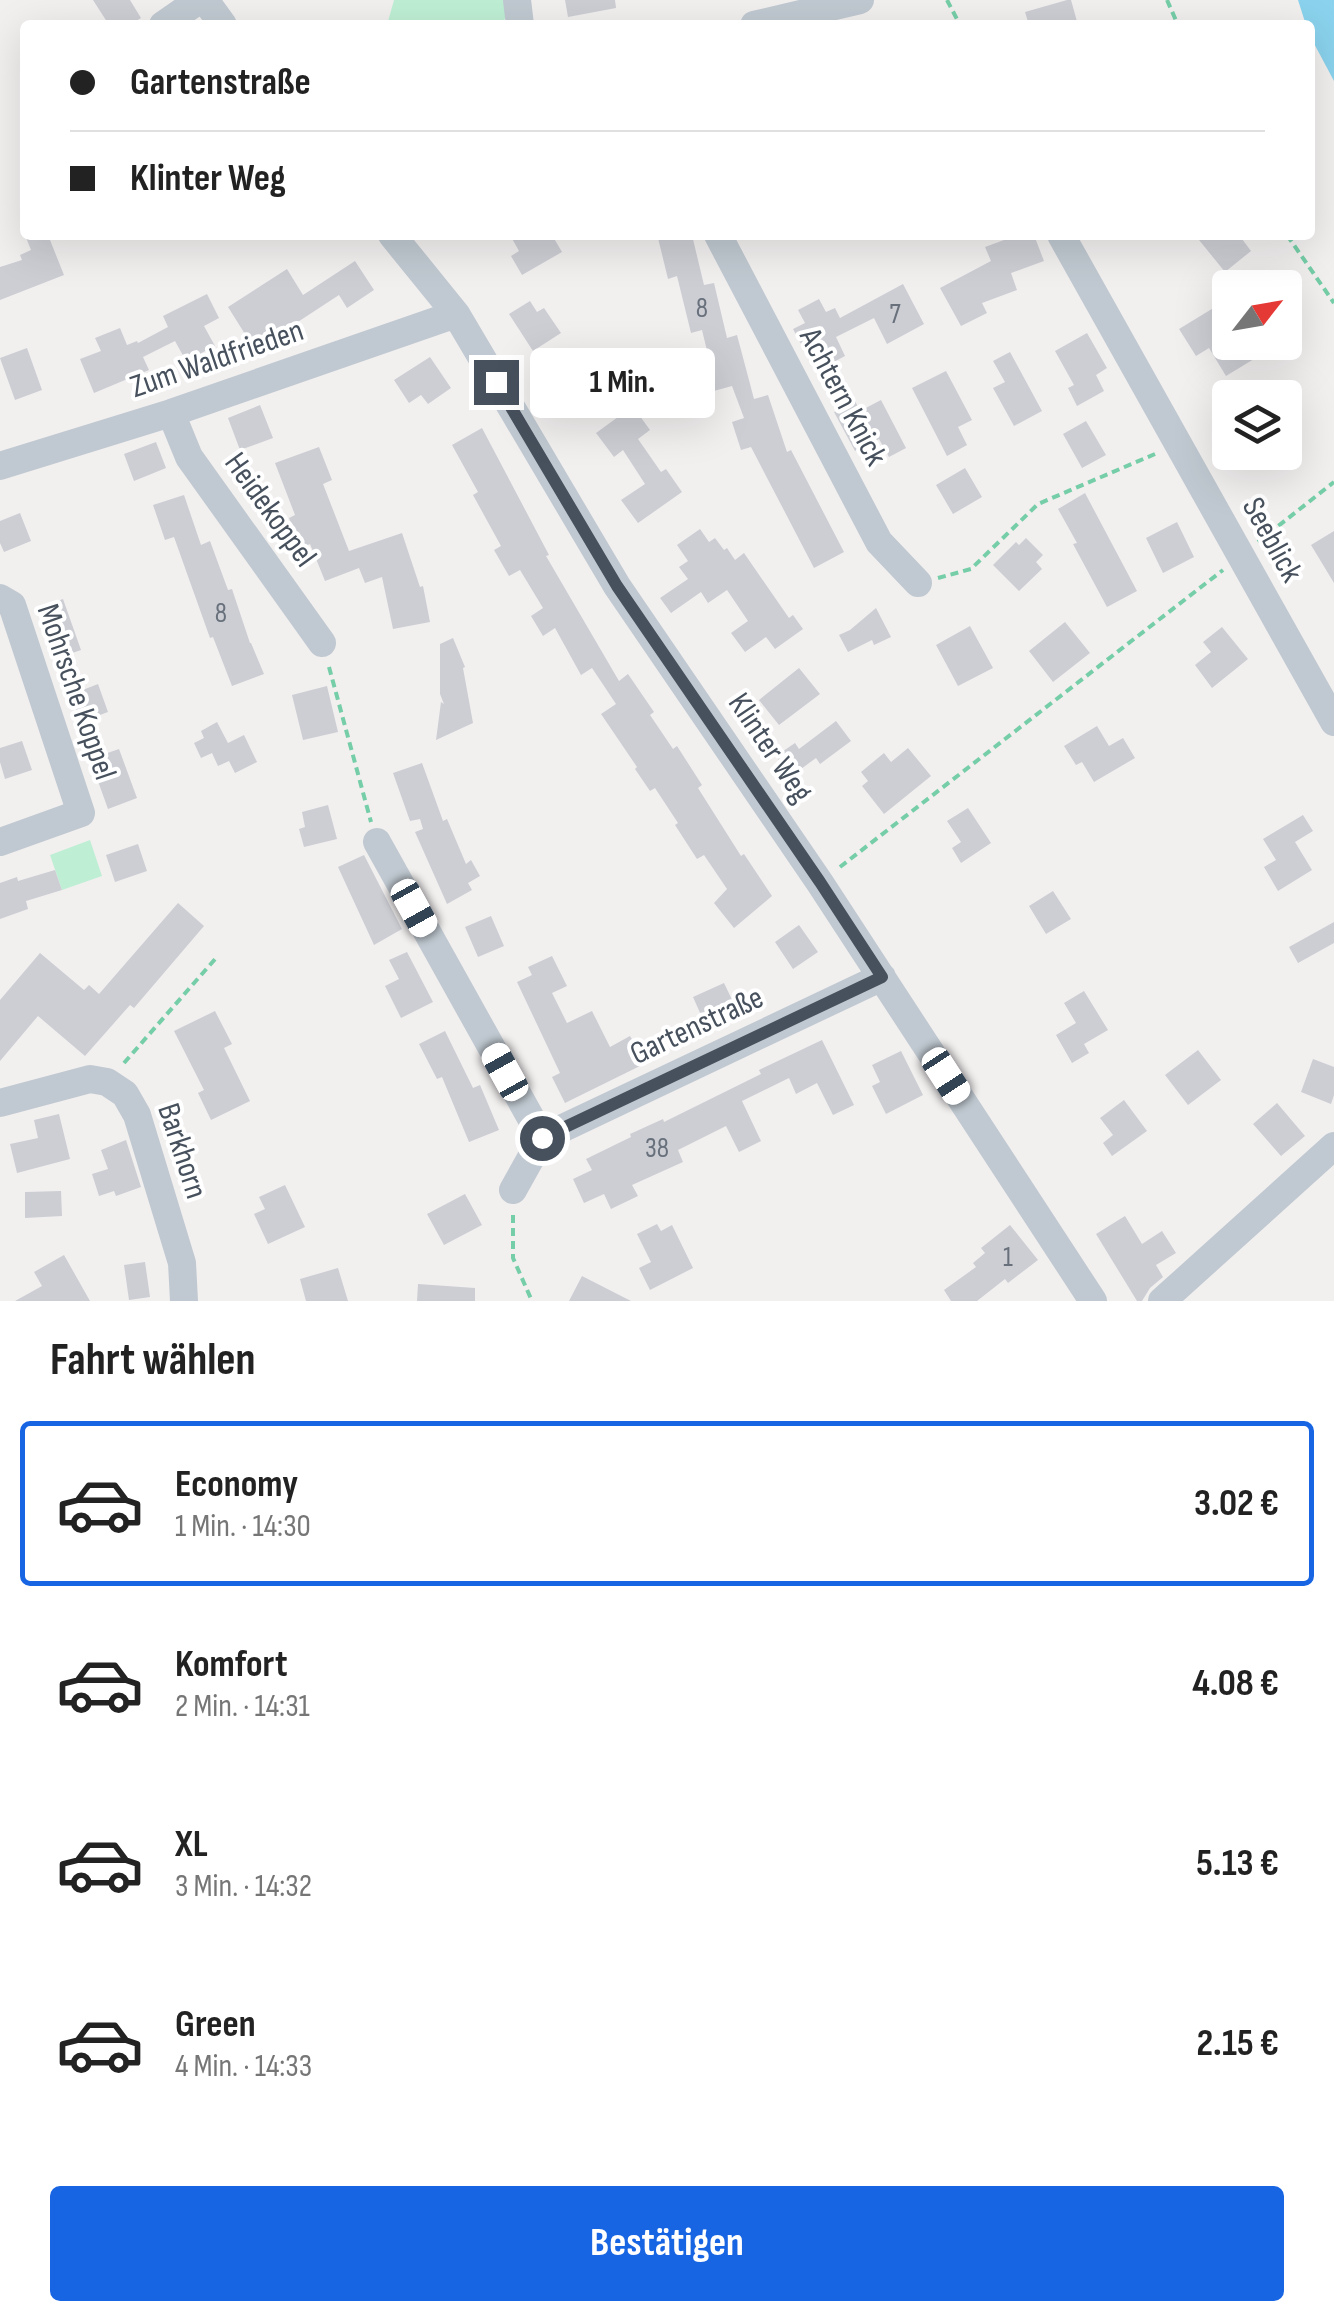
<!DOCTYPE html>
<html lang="de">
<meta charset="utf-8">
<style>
:root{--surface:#fff;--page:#f6f6f6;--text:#222;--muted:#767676;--line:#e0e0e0;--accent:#1865e3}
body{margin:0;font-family:"Sofia Sans Condensed",sans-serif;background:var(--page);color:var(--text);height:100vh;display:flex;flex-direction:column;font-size:38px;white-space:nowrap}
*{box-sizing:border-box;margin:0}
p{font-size:32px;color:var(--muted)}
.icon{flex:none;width:55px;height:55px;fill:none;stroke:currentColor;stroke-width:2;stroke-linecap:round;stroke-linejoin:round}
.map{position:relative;height:1301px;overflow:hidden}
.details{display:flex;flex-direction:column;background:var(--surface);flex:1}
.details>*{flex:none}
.banner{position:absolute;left:20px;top:20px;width:1295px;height:220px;border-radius:10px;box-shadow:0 10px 40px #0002;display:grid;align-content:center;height:220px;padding:0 50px;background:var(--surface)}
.needle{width:65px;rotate:59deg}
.buttons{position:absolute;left:1212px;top:270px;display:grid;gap:20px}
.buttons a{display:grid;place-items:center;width:90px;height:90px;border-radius:10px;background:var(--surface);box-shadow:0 10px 40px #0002;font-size:50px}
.end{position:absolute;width:45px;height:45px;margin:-22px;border:12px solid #47515d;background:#fff;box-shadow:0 0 0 5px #fff}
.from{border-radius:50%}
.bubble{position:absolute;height:70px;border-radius:10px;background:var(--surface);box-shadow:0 10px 40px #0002;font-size:32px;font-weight:700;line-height:70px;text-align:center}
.car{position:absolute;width:30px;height:60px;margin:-30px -15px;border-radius:12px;box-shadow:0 0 8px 2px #0007;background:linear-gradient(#fff 24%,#345 0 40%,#fff 0 76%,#345 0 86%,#fff 0)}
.banner b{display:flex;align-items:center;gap:35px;height:95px;font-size:38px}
.banner b+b{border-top:2px solid var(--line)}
.banner i{width:25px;height:25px;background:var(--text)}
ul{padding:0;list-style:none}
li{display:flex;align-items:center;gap:30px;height:165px;margin:0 20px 15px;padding:0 30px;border:5px solid transparent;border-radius:10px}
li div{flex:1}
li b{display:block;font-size:38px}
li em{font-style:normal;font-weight:700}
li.current{border-color:var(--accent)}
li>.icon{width:90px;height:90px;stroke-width:1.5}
h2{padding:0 50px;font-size:45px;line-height:120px}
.button{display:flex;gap:20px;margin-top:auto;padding:20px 50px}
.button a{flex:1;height:115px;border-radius:10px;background:var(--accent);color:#fff;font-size:40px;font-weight:700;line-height:115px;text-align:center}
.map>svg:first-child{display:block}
</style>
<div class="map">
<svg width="1334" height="1301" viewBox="0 0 1334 1301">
<rect width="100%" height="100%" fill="#f2efef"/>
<!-- green -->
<path fill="#beefd4" d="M 394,0 L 508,0 L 506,16 L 502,25 L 387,25 Z
M 90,840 L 102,876 L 62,890 L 50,855 Z"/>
<!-- water -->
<path fill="#8ad2ed" d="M 1298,0 L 1334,0 L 1334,81 L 1310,36 L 1310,25 L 1306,25 Z"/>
<!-- building -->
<path fill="#ccced4" d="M 93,0 L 130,0 L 141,18 L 130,25 L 109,25 Z
M 565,0 L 615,0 L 616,8 L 568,17 Z
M 1067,0 L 1071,0 L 1078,25 L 1029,25 L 1025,12 Z
M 25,235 L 48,235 L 64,275 L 0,300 L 0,267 L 22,260 L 20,255 L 31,250 Z
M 510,235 L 552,235 L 562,252 L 522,275 L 511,256 L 519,251 Z
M 672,235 L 692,235 L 704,285 L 714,283 L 727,338 L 737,335 L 754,399 L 768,395 L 787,452 L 791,450 L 844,552 L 814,568 L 751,447 L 741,450 L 732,422 L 744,418 L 732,386 L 703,394 L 695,367 L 710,363 L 702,330 L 691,333 L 677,276 L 668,279 L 658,238 Z
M 1002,235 L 1034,235 L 1044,261 L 1011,273 L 1017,290 L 982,303 L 987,313 L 961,326 L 940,288 L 991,261 L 985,247 L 1004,240 Z
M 1195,235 L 1239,235 L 1251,251 L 1225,272 Z
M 355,261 L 374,290 L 347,308 L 339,295 L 255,350 L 228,307 L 287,269 L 303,295 Z
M 903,284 L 924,324 L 887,344 L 874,318 L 836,337 L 845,356 L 830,364 L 820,345 L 806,353 L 793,329 L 805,323 L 798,310 L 819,299 L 826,312 L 835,308 L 840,318 Z
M 207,294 L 219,318 L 204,326 L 215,346 L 186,361 L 175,341 L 143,357 L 149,370 L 94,393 L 80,359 L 101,351 L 95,338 L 120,328 L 127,345 L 137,341 L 138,343 L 168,327 L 163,316 Z
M 530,301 L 537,312 L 544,308 L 561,333 L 533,351 L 509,314 Z
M 1220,304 L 1230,321 L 1230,342 L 1282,342 L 1226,376 L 1209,348 L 1196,356 L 1179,329 Z
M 1087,333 L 1107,368 L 1096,375 L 1104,391 L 1077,406 L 1068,388 L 1074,385 L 1055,351 Z
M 27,348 L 42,390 L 15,400 L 0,358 Z
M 1010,352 L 1042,411 L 1014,426 L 993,388 L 1005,382 L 993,361 Z
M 430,357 L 451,388 L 428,404 L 421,395 L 409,403 L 394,380 Z
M 582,359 L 600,385 L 572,404 L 554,378 Z
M 946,371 L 972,420 L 958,427 L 967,445 L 947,456 L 912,388 Z
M 621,390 L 650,430 L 638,439 L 661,472 L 666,469 L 682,492 L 638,523 L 621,500 L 645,484 L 623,450 L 614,457 L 596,433 L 618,417 L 606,401 Z
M 881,400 L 906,448 L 889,457 L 879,439 L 855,451 L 834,412 L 855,401 L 860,411 Z
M 260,405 L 273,438 L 240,450 L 228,418 Z
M 1086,421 L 1106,455 L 1082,468 L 1063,434 Z
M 482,428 L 549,555 L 546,556 L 619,681 L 628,674 L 654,712 L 650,715 L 673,749 L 677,746 L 702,785 L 698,788 L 741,856 L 744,854 L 772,896 L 734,928 L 714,903 L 727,889 L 704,855 L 697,859 L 675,825 L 678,823 L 655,788 L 650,791 L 635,769 L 637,767 L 601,714 L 616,704 L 592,668 L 581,675 L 555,628 L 543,636 L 531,616 L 543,608 L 520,570 L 509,576 L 494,550 L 501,546 L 473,495 L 478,492 L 452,445 Z
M 156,442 L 166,468 L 134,481 L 124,454 Z
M 319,447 L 332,480 L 323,484 L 349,551 L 402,533 L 420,587 L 423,586 L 430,622 L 393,629 L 382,577 L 365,583 L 359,568 L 325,581 L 310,544 L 301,548 L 289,518 L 295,515 L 275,463 Z
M 965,468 L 982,497 L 953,514 L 936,485 Z
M 1085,493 L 1137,591 L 1107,607 L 1073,544 L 1077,543 L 1058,509 Z
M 184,495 L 201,545 L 210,541 L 228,590 L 232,589 L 250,643 L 251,643 L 264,674 L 232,686 L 213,637 L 210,638 L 174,537 L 165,540 L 153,505 Z
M 20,513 L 31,541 L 4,552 L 0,543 L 0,521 Z
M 1177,522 L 1194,557 L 1163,573 L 1146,538 Z
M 700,529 L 709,542 L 715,538 L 724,550 L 727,548 L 735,560 L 744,553 L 789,618 L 793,615 L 803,629 L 775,649 L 766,637 L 745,652 L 731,633 L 748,621 L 727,590 L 708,603 L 701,592 L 671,613 L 660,598 L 688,579 L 679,567 L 688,561 L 677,545 Z
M 1334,531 L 1334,583 L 1311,545 Z
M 1026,538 L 1043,555 L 1036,562 L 1042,569 L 1019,591 L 993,565 L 1016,542 L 1019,545 Z
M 63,599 L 81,650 L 55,659 L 37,609 Z
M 876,608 L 891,637 L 874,645 L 872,640 L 848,652 L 839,635 L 850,630 Z
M 1065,622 L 1090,653 L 1053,682 L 1029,651 Z
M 970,626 L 993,668 L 958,686 L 936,645 Z
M 1222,627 L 1248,659 L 1212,688 L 1195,665 L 1211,652 L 1203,642 Z
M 453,638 L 465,667 L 463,668 L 473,723 L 436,740 L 441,702 L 444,704 L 440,694 L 440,644 Z
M 799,668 L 820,694 L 779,725 L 759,700 Z
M 98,684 L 108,712 L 81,722 L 70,695 Z
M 327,686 L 338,732 L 303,740 L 292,695 Z
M 836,721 L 851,741 L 820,764 L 816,758 L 790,777 L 776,756 L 795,743 L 799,749 Z
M 217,722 L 228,743 L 244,735 L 257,762 L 235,773 L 229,761 L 218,766 L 212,753 L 201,758 L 194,743 L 204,738 L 201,731 Z
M 1097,726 L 1109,746 L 1123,738 L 1135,758 L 1094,782 L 1082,762 L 1076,765 L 1064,746 Z
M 22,741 L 32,770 L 5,779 L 0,762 L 0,748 Z
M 908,748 L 931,776 L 884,814 L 862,786 L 868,781 L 861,772 L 884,753 L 891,762 Z
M 119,749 L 137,798 L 108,809 L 90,759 Z
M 422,763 L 443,821 L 447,819 L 466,864 L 471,860 L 480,876 L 468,883 L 472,890 L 447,904 L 415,832 L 423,829 L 420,819 L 410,821 L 393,773 Z
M 328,805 L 337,839 L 304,847 L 299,829 L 305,827 L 302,812 Z
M 968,808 L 991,843 L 961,863 L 952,848 L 961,842 L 947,821 Z
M 1303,815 L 1313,831 L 1295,842 L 1312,870 L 1278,891 L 1264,867 L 1276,860 L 1263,839 Z
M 138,844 L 147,871 L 115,882 L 106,855 Z
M 364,855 L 402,929 L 374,945 L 338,867 Z
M 55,870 L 62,890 L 26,901 L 28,909 L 0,919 L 0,883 L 17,877 L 18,881 Z
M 1053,891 L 1071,919 L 1046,934 L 1029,906 Z
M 178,903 L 204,926 L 134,1008 L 130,1005 L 85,1056 L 38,1016 L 0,1061 L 0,1000 L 40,953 L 84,990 L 89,985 L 99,994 Z
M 491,916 L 504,946 L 478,957 L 465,927 Z
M 1334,922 L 1334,943 L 1298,963 L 1289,947 Z
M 799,925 L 818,952 L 793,969 L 775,942 Z
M 407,952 L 433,1002 L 401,1018 L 385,986 L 399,979 L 389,960 Z
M 552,956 L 567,986 L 552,993 L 567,1023 L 592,1011 L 610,1047 L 630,1036 L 646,1063 L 565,1103 L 552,1077 L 560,1073 L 517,982 L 532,975 L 528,967 Z
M 724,983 L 737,1010 L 705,1024 L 693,997 Z
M 1084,991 L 1108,1030 L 1084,1044 L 1089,1053 L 1072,1063 L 1056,1035 L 1076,1023 L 1064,1003 Z
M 215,1011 L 232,1044 L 224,1048 L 250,1101 L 211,1120 L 198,1093 L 204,1090 L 174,1031 Z
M 445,1031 L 473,1088 L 480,1085 L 499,1130 L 469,1142 L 442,1077 L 437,1079 L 419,1044 Z
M 822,1040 L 854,1105 L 833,1115 L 817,1083 L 796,1094 L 789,1078 L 742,1101 L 761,1141 L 739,1152 L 726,1126 L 678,1150 L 683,1162 L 632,1185 L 638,1196 L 611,1209 L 604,1194 L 584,1203 L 573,1179 L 592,1170 L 586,1159 L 631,1137 L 630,1134 L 663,1119 L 664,1122 L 761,1074 L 759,1070 Z
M 1198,1050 L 1221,1080 L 1188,1105 L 1165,1075 Z
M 901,1051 L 923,1095 L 886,1114 L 872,1086 L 880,1082 L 872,1065 Z
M 1313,1059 L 1334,1067 L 1334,1095 L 1331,1104 L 1301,1092 Z
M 1124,1100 L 1147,1131 L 1112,1156 L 1103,1143 L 1113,1135 L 1100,1118 Z
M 1277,1103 L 1305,1136 L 1281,1156 L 1253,1124 Z
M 59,1114 L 70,1159 L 17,1173 L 10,1144 L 38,1138 L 34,1120 Z
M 126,1140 L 141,1187 L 116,1196 L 114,1191 L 99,1196 L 92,1174 L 108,1169 L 101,1150 Z
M 285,1185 L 305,1227 L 268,1244 L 254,1214 L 265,1209 L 259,1197 Z
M 61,1191 L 62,1216 L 25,1218 L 25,1192 Z
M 465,1194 L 482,1225 L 444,1245 L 427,1214 Z
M 1125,1216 L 1142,1244 L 1162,1231 L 1176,1253 L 1156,1265 L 1163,1277 L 1150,1288 L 1142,1301 L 1137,1301 L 1096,1234 Z
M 657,1224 L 661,1231 L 672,1225 L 693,1268 L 650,1290 L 639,1268 L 651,1262 L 637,1234 Z
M 1010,1225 L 1038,1260 L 1008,1283 L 1005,1279 L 977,1301 L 951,1301 L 944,1290 L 976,1267 L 973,1263 L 985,1253 L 981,1248 Z
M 64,1255 L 90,1301 L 15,1301 L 42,1286 L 34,1272 Z
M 145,1262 L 150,1297 L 129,1300 L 124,1265 Z
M 338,1268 L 348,1301 L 306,1301 L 300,1279 Z
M 582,1276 L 631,1301 L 569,1301 Z
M 418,1284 L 475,1288 L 475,1301 L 417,1301 Z"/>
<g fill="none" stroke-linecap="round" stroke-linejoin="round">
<!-- path -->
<path stroke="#75cea7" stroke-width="4" stroke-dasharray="8 5" stroke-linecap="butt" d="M 947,0 L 960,25
M 1167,0 L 1178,25
M 1287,235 L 1334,303
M 1258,542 L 1334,482
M 938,578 L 971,569 L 1038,504 L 1155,454
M 329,667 L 371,822
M 840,867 L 1223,570
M 124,1063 L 216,958
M 513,1215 L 513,1258 L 532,1301"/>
<!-- minor -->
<path stroke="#c0c9d1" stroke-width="28" d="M 205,0 L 223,25
M 517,0 L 520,25
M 163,25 L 199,0
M 754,25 L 860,0
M 392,235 L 456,314 L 617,586 L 820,883 L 1093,1301
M 718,235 L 879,542 L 918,583
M 1061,235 L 1334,722
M 171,413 L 189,457 L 322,643
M 0,466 L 171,413 L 456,314
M 0,598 L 12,605 L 81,813 L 0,842
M 377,842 L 542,1138 L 882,977
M 0,1103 L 90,1079 L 107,1082 L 125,1094 L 137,1115 L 182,1263 L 184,1301
M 513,1190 L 542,1138
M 1162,1301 L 1334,1146"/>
</g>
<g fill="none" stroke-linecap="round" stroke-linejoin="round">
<!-- route -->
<path stroke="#47515d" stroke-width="12" d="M 496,382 L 617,586 L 820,882 L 882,977 L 542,1138"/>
</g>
<g text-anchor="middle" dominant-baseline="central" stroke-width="8" stroke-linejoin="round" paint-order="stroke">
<!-- number labels -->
<g font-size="28" fill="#68707b">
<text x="702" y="308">8</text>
<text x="895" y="314">7</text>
<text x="221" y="613">8</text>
<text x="657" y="1148">38</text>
<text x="1008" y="1257">1</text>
</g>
<!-- street labels -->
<g font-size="32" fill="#47515d" stroke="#fff">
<text transform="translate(217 359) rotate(-19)">Zum Waldfrieden</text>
<text transform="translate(843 397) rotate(62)">Achtern Knick</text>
<text transform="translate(270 510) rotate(54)">Heidekoppel</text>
<text transform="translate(1272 540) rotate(61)">Seeblick</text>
<text transform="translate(76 692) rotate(71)">Mohrsche Koppel</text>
<text transform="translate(770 748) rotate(56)">Klinter Weg</text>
<text transform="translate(697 1026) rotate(-25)">Gartenstraße</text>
<text transform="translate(182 1151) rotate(72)">Barkhorn</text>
</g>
</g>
</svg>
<div class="buttons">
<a><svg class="needle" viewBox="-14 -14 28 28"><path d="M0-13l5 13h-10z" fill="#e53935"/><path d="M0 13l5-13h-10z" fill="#767676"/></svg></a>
<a><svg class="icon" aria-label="layers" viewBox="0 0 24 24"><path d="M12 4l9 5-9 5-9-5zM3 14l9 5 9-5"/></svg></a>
</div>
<i class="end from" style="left:542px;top:1138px"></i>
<i class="end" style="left:496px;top:382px"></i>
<div class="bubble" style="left:530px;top:348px;width:185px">1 Min.</div>
<i class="car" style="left:414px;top:908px;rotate:151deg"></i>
<i class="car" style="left:505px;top:1072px;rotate:331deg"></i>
<i class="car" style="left:946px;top:1076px;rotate:147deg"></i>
<div class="banner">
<b><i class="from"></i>Gartenstraße</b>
<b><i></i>Klinter Weg</b>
</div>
</div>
<section class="details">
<h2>Fahrt wählen</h2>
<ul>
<li class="current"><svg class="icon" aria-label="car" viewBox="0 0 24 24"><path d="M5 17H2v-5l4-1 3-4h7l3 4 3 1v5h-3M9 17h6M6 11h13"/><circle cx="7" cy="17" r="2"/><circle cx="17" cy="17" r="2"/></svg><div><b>Economy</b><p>1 Min. · 14:30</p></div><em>3.02 €</em></li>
<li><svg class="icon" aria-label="car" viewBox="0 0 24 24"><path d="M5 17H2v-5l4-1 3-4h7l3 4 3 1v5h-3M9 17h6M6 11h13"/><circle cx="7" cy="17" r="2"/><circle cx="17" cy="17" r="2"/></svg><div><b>Komfort</b><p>2 Min. · 14:31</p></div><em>4.08 €</em></li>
<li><svg class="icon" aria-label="car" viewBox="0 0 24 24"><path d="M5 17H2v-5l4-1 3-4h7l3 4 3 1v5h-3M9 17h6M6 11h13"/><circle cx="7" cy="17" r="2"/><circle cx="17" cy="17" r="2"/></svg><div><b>XL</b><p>3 Min. · 14:32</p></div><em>5.13 €</em></li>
<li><svg class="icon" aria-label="car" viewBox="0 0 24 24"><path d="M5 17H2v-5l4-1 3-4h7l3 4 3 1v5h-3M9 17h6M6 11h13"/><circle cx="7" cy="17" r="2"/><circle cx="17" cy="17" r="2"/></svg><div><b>Green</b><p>4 Min. · 14:33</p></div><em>2.15 €</em></li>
</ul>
<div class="button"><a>Bestätigen</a></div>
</section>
